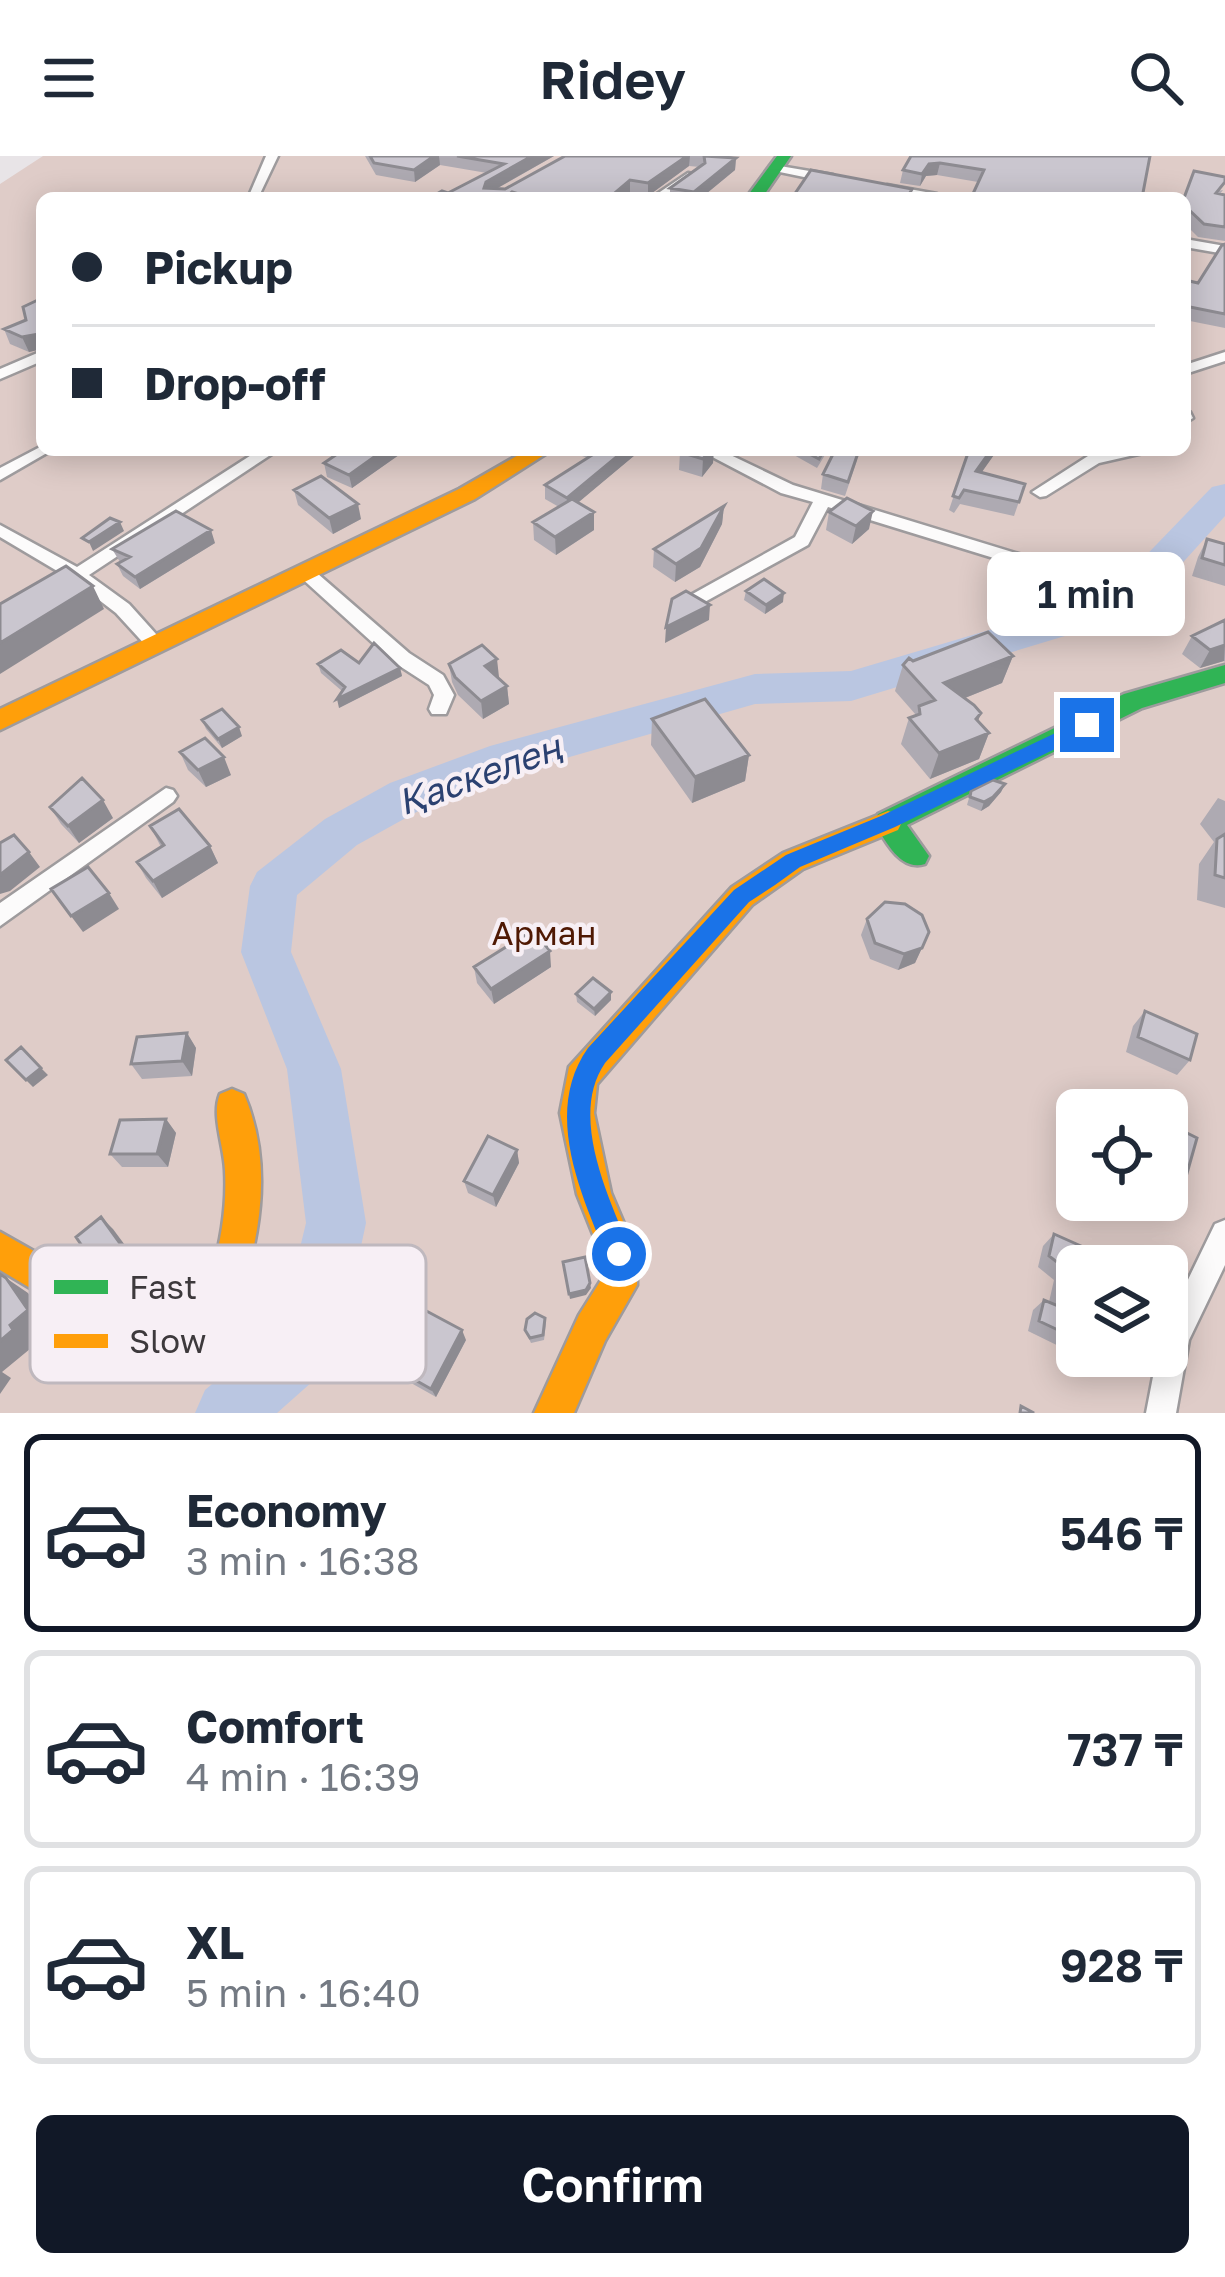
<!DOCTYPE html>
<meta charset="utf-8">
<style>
:root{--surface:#fff;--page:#f2f2f3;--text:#1f2937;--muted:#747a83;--line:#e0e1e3;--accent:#111827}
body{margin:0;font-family:"Golos Text",sans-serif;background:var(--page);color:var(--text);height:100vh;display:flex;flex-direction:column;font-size:45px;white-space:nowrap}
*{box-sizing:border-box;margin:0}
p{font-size:39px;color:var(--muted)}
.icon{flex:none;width:66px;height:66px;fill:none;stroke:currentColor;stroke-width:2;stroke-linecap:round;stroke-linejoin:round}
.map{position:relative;height:1257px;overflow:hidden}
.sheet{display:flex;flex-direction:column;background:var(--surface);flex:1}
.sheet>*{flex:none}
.top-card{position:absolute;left:36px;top:36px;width:1155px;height:264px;border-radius:18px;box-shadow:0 6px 30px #0003;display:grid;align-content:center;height:264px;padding:0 36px;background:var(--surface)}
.buttons{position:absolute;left:1056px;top:933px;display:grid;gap:24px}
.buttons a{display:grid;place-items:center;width:132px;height:132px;border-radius:18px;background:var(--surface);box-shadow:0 6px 30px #0003;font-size:60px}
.end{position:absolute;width:54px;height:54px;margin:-27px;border:15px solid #1a73e8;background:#fff;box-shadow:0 0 0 6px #fff}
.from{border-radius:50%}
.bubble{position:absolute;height:84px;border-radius:18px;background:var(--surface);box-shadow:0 6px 30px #0003;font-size:39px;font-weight:600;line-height:84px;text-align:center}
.top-card b{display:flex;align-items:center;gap:42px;height:114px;font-size:45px}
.top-card b+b{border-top:3px solid var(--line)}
.top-card i{width:30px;height:30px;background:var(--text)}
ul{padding:21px 0 0;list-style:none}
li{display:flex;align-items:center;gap:36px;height:198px;margin:0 24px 18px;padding:0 12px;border:6px solid var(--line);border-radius:18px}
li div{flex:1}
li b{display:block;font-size:45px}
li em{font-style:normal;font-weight:600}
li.current{border-color:var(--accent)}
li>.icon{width:108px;height:108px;stroke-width:1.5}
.primary-button{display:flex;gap:24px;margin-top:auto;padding:24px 36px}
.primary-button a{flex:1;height:138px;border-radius:18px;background:var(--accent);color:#fff;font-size:48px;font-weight:600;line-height:138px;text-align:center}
header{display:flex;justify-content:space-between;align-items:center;height:156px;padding:0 36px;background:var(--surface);font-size:54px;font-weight:600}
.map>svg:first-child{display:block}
</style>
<header><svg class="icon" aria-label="menu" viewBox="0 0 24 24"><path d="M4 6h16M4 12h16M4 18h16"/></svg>Ridey<svg class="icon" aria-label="search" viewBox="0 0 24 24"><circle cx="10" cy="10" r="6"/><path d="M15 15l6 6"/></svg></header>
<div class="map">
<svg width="1225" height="1257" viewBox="0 0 1225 1257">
<rect width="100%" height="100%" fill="#e8e4e7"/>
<!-- green -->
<path fill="#dfccc8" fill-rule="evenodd" d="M 43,0 L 1225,0 L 1225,1257 L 0,1257 L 0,28 ZM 42,42 L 1185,42 L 1185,294 L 42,294 ZM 1077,954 L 1167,954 L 1167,1044 L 1077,1044 ZM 1077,1110 L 1167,1110 L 1167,1200 L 1077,1200 Z"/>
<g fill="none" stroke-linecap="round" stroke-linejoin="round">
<!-- river -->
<path fill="#bac6e1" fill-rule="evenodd" d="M 1225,328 L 1225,360 L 1157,435 L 1088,473 L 851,545 L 755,548 L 517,616 L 422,653 L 357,689 L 297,739 L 291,796 L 341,913 L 366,1067 L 340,1188 L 330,1210 L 277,1257 L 195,1257 L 205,1234 L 281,1170 L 306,1067 L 287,913 L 241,796 L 250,730 L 257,716 L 325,663 L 390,627 L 490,590 L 755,518 L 851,515 L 1060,453 L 1129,417 L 1212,331 Z"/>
<!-- street casing -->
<g stroke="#9e9b9d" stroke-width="5">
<path id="street" d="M 266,0 L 278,0 L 258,42 L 248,42 Z
M 774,9 L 833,19 L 839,23 L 833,27 L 770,14 L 770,10 Z
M 688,17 L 698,19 L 665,42 L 651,42 Z
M 887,29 L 937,38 L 943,42 L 917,42 L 883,36 L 881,33 Z
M 1185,83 L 1225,90 L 1225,98 L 1185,91 Z
M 42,195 L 42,205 L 0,223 L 0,213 Z
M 1225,196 L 1225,205 L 1185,218 L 1185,209 Z
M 1185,254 L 1190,256 L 1193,262 L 1185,267 Z
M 42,290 L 42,294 L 52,294 L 0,324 L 0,312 Z
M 259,294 L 278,294 L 89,419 L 129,448 L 165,488 L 163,493 L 149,493 L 116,457 L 77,427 L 62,436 L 50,436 L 47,432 L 64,419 L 0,381 L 0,369 L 77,411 Z
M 699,294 L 720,294 L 793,329 L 1058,410 L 1061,414 L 1052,420 L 828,351 L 808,389 L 701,448 L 689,448 L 686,444 L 689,440 L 795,381 L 813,346 L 781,337 Z
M 1114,294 L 1145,294 L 1143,297 L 1099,307 L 1046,340 L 1040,341 L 1032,336 L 1088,300 Z
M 304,409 L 310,411 L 409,497 L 443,519 L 454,539 L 446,558 L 432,558 L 429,553 L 434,539 L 429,529 L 395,507 L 298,419 L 295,415 Z
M 166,632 L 173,634 L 177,640 L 173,646 L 0,770 L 0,747 Z
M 1225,1064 L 1225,1109 L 1189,1184 L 1176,1257 L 1146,1257 L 1157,1200 L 1167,1200 L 1167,1167 L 1215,1068 Z"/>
</g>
<!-- fast casing -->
<g stroke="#9e9b9d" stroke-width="5">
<path id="fast" d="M 777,0 L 791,0 L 762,42 L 746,42 Z
M 1225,509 L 1225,527 L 1142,552 L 907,669 L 929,700 L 925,708 C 901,716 885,685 874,666 L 878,658 L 1124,538 Z"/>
</g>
<!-- slow casing -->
<g stroke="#9e9b9d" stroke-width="5">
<path id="slow" d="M 527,294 L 552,294 L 475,343 L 0,574 L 0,553 L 459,333 Z
M 888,655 L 898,658 L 902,666 L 898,674 L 803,713 L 752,749 L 597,928 L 594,957 L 611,1037 L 637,1098 L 637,1129 L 605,1185 L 574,1257 L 534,1257 L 579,1159 L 601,1124 L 601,1098 L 577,1038 L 560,957 L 569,911 L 732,731 L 783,697 Z
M 232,933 L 244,938 C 282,1027 250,1126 213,1209 L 200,1215 L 109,1179 L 0,1114 L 0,1076 L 133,1151 L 191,1173 C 213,1123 228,1069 225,1014 C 224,990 211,959 220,938 Z"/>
</g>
<!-- street -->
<use href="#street" fill="#fcfbfb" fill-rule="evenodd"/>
<!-- fast -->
<use href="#fast" fill="#30b455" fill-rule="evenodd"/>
<!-- slow -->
<use href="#slow" fill="#ff9f0a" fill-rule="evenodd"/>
</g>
<!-- wall -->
<path fill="#aeaab2" d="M 365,0 L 554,0 L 496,33 L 505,33 L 565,0 L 730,0 L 736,2 L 735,14 L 701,42 L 670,42 L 670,32 L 700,11 L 689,10 L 648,40 L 630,36 L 623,42 L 430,42 L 448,37 L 487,17 L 440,9 L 415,26 L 376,19 Z
M 911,0 L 1142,42 L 978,26 L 937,19 L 926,20 L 920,30 L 900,27 L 903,14 Z
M 1223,34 L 1220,38 L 1225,39 L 1225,85 L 1198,81 L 1185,68 L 1185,42 Z
M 1225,88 L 1225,172 L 1185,164 L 1185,124 L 1198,127 Z
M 42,142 L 42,193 L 29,196 L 10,188 L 4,173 L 26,164 Z
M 48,294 L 118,294 L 115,300 L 50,300 Z
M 406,294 L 352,332 L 327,321 L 324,307 Z
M 582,294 L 641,294 L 578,346 L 594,356 L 594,374 L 556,399 L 534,384 L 533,366 L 559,351 L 545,343 L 545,329 L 588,302 L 582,300 Z
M 785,294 L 828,294 L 817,312 Z
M 969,294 L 996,294 L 981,317 L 1025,328 L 1014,360 L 960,348 L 954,357 L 949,354 Z
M 680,296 L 713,307 L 702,321 L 679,314 Z
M 857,304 L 845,340 L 821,333 L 823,318 Z
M 294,334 L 361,363 L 333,378 L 298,349 Z
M 724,350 L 722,368 L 700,411 L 675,426 L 653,411 L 654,393 Z
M 829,356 L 869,373 L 852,388 L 826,374 Z
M 1207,383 L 1225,388 L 1225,430 L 1192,420 L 1198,401 Z
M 215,387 L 140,433 L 123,420 L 117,408 L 120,406 L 112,393 Z
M 746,435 L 783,446 L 765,458 L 744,444 Z
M 1225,464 L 1225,506 L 1224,505 L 1200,512 L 1182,498 L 1192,480 Z
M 1013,500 L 1002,527 L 965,542 L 981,557 L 978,565 L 989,577 L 979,603 L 930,623 L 901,588 L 909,562 L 916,559 L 895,535 L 903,509 L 913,505 Z
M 359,507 L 400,512 L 402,520 L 339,552 L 342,535 L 321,517 L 318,508 Z
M 449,508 L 499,521 L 498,522 L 507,530 L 509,548 L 483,563 L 458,539 L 452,526 Z
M 652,563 L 749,599 L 745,625 L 692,647 L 651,589 Z
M 202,564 L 242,580 L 222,592 L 206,573 Z
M 180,596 L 231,619 L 206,631 L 188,614 Z
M 1005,628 L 1001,636 L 989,650 L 981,655 L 967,649 L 971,635 Z
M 1218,642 L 1225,645 L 1225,752 L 1197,744 L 1199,708 L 1214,686 L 1200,668 Z
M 50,651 L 113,662 L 79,687 L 61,668 Z
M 150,670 L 210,690 L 218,707 L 162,742 L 146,722 L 137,706 L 161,691 Z
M 867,763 L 929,776 L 915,807 L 898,814 L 870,803 L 861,779 Z
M 474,811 L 551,811 L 494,848 L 477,827 Z
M 576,838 L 611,844 L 595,860 L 577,846 Z
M 1145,855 L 1190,904 L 1177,919 L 1126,896 L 1133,870 Z
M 187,877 L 196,892 L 192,920 L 142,923 L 131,908 Z
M 166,963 L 176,977 L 168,1011 L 122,1011 L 110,998 Z
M 1167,967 L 1186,1021 L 1172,1034 L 1167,1031 Z
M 517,994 L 519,1007 L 496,1051 L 468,1037 L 464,1025 Z
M 1054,1078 L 1077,1110 L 1077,1199 L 1028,1175 L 1033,1154 L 1044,1144 L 1049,1146 L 1054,1124 L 1038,1111 L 1043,1090 Z
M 546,1167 L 544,1184 L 531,1187 L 525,1174 Z
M 466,1184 L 436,1241 L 379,1209 L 373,1200 Z
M 1080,1200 L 1123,1200 L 1122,1205 L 1108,1214 Z"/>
<!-- shaded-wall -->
<path fill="#8d8b91" d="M 434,0 L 439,0 L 440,9 L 415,26 L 414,14 Z
M 532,0 L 554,0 L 487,38 L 484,32 L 486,26 Z
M 687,0 L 690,0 L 689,10 L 648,40 L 648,27 Z
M 736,2 L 735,14 L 701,42 L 694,42 L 694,36 Z
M 940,7 L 937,19 L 926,20 L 920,30 L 922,18 L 929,8 Z
M 630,24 L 630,36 L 623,42 L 609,42 Z
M 39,178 L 42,193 L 29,196 L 22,181 Z
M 384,294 L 406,294 L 352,332 L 349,319 Z
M 625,294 L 641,294 L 567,356 L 567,342 Z
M 710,294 L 714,294 L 713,307 L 702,321 L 703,303 Z
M 991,294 L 996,294 L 994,299 L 972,330 L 976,315 Z
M 358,348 L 361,363 L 333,378 L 329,362 Z
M 724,350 L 722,368 L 700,411 L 675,426 L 676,408 Z
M 873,355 L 869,373 L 852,388 L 856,370 Z
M 594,356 L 594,374 L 556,399 L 555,381 Z
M 120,366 L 124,375 L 93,395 L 89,386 Z
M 211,374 L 215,387 L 140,433 L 135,421 Z
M 93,430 L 104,453 L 0,518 L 0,487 Z
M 784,437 L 783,446 L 765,458 L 766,449 Z
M 710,449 L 709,464 L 665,487 L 666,471 Z
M 1225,489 L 1224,505 L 1200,512 L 1210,494 Z
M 1013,500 L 1002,527 L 935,554 L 944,527 Z
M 497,503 L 499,521 L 487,528 L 485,510 Z
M 400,512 L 402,520 L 339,552 L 337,543 Z
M 507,530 L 509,548 L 483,563 L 481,545 Z
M 981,557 L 970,585 L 989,577 L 979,603 L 930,623 L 939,597 Z
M 239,571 L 242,580 L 222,592 L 218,583 Z
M 749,599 L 745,625 L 692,647 L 695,621 Z
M 224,601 L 231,619 L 206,631 L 198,614 Z
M 1005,628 L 1001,636 L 989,650 L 981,655 L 984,646 Z
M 103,644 L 113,662 L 79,687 L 68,670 Z
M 210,690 L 218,707 L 162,742 L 153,725 Z
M 29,696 L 40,711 L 10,735 L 0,738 L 0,719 Z
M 109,737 L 119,753 L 83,776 L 71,760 Z
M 922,792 L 915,807 L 898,814 L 904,798 Z
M 550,795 L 551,811 L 494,848 L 491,833 Z
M 611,836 L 611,844 L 595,860 L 594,853 Z
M 187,877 L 196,892 L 192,920 L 182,905 Z
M 41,912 L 48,919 L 33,931 L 26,924 Z
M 166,963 L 176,977 L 168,1011 L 157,998 Z
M 517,994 L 519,1007 L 496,1051 L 493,1039 Z
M 101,1061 L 113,1073 L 139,1108 L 114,1129 L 101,1118 Z
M 6,1122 L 28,1137 L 50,1169 L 32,1183 L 36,1188 L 2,1216 L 11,1222 L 0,1238 L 0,1185 L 10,1169 Z
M 590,1127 L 591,1132 L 586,1139 L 570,1143 L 569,1138 Z
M 462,1174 L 466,1184 L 436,1241 L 431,1233 Z"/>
<!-- building -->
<path fill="#cac6cf" stroke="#8d8b91" stroke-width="3" d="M 370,0 L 434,0 L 414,14 L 374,7 Z
M 457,0 L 532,0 L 486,26 L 484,32 L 505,33 L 565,0 L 687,0 L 648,27 L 630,24 L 609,42 L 532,42 L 512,36 L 504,42 L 430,42 L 442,35 L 448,37 L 504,8 Z
M 704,0 L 736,2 L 694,36 L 670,32 L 705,7 Z
M 911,0 L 1150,0 L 1142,42 L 971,42 L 984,14 L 940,7 L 929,8 L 922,18 L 903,14 Z
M 811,14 L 912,33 L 907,42 L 792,42 Z
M 1194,15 L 1225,21 L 1225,26 L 1216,37 L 1225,39 L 1225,71 L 1204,68 L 1185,50 L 1184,42 Z
M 1225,88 L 1225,158 L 1185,150 L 1185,124 L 1198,127 L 1222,89 Z
M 42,142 L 42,190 L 39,178 L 22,181 L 4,173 L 26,164 L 23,151 Z
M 343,294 L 384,294 L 349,319 L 324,307 Z
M 600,294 L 625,294 L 567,342 L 545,329 Z
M 682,294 L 710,294 L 703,303 L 680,296 Z
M 802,294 L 824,294 L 819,303 Z
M 835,294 L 859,294 L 848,326 L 823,318 Z
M 969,294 L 991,294 L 976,315 L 1025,328 L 1019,346 L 964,334 L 959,342 L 953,340 Z
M 321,320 L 358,348 L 329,362 L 294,334 Z
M 847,342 L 873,355 L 856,370 L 829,356 Z
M 572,343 L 594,356 L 555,381 L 533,366 Z
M 724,350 L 701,392 L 676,408 L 654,393 Z
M 176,355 L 211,374 L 135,421 L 117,408 L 130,401 L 112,393 Z
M 110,362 L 120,366 L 89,386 L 82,382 Z
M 1207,383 L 1225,388 L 1225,409 L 1202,402 Z
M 66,410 L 93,430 L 0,487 L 0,448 Z
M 764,423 L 784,437 L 766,449 L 746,435 Z
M 686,435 L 710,449 L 666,471 L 672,443 Z
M 1225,464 L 1225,489 L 1210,494 L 1192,480 Z
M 988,476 L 1013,500 L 944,527 L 974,549 L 981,557 L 976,563 L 989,577 L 939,597 L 909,562 L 920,558 L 919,550 L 935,544 L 903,509 L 909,502 L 913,505 Z
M 374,487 L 400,512 L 337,543 L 345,531 L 318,508 L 341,494 L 359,507 Z
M 482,489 L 497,503 L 485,510 L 507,530 L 481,545 L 455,521 L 449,508 Z
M 705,543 L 749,599 L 695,621 L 652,563 Z
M 222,553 L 239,571 L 218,583 L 202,564 Z
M 205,582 L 224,601 L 198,614 L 180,596 Z
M 82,622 L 103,644 L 68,670 L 50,651 Z
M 993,624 L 1005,628 L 993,641 L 984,646 L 970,641 L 971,635 Z
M 179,653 L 210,690 L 153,725 L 137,706 L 164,689 L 150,670 Z
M 1225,678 L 1225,722 L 1215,719 L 1217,683 Z
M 14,679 L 29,696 L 0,719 L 0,687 Z
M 88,711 L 109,737 L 71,760 L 51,733 Z
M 885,746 L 905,748 L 922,759 L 929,776 L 922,792 L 904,798 L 875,787 L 867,763 Z
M 533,774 L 550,795 L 491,833 L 474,811 Z
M 593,822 L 611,836 L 594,853 L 576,838 Z
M 1145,855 L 1197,878 L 1190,904 L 1138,881 Z
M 187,877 L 182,905 L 131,908 L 137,881 Z
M 21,891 L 41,912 L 26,924 L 6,904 Z
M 1115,942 L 1139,954 L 1104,954 L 1107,944 L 1114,947 Z
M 166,963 L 157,998 L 110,998 L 120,964 Z
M 1167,967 L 1197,982 L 1186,1021 L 1167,1012 Z
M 488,980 L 517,994 L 493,1039 L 464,1025 Z
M 101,1061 L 127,1097 L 101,1118 L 76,1081 Z
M 1054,1078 L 1126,1110 L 1077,1110 L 1077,1183 L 1039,1165 L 1044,1144 L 1058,1150 L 1066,1113 L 1049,1100 Z
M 585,1101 L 590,1127 L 586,1134 L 569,1138 L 563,1106 Z
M 0,1118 L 6,1122 L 28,1154 L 10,1169 L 13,1174 L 0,1185 Z
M 404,1143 L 462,1174 L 431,1233 L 373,1200 Z
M 535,1157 L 545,1162 L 543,1179 L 530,1182 L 525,1174 L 527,1163 Z
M 1021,1250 L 1034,1257 L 1020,1257 Z"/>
<!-- route -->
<path fill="#1a73e8" d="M 1087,562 L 1094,564 L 1094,574 L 895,671 L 800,711 L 775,729 L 749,746 L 605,907 C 568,961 610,1044 632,1098 L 628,1108 L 619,1111 L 610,1108 C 582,1041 542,957 588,892 L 734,734 L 786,699 L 881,660 Z"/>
<g text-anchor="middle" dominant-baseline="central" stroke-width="9" stroke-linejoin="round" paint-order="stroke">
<!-- park labels -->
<g font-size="33" fill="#4f1803" stroke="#f7eff5">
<text x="544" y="776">Арман</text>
</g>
<!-- water labels -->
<g font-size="36" font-style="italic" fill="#2b4171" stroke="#f7eff5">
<text transform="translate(479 618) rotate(-20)">Қаскелең</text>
</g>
</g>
<!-- legend -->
<rect x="30" y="1089" width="396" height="138" rx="18" fill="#f7eff5" stroke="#bfb8be" stroke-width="3"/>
<rect x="54" y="1124" width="54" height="14" fill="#30b455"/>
<rect x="54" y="1178" width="54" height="14" fill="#ff9f0a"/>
<g font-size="33" fill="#3d393c">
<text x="129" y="1143">Fast</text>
<text x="129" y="1197">Slow</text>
</g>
</svg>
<div class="buttons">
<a><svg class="icon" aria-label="locate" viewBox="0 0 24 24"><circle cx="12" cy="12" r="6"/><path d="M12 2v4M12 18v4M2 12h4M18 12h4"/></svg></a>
<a><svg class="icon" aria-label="layers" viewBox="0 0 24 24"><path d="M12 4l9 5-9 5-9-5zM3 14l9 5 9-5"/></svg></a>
</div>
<i class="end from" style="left:619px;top:1098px"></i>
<i class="end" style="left:1087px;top:569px"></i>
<div class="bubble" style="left:987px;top:396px;width:198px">1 min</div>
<div class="top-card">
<b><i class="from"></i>Pickup</b>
<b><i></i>Drop-off</b>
</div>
</div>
<section class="sheet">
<ul>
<li class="current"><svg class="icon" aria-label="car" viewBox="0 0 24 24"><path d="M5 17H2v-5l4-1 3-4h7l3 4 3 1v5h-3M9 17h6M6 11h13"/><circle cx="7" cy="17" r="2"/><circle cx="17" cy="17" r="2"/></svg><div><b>Economy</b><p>3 min · 16:38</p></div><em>546 ₸</em></li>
<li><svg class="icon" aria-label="car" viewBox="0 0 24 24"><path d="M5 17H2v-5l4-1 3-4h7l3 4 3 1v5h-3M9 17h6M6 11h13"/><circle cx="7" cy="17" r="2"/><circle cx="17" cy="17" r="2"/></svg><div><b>Comfort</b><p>4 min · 16:39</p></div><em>737 ₸</em></li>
<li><svg class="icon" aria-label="car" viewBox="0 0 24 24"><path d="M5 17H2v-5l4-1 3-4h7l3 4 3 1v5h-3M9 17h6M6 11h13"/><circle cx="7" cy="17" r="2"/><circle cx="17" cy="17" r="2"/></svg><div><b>XL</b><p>5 min · 16:40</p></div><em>928 ₸</em></li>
</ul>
<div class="primary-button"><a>Confirm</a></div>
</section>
